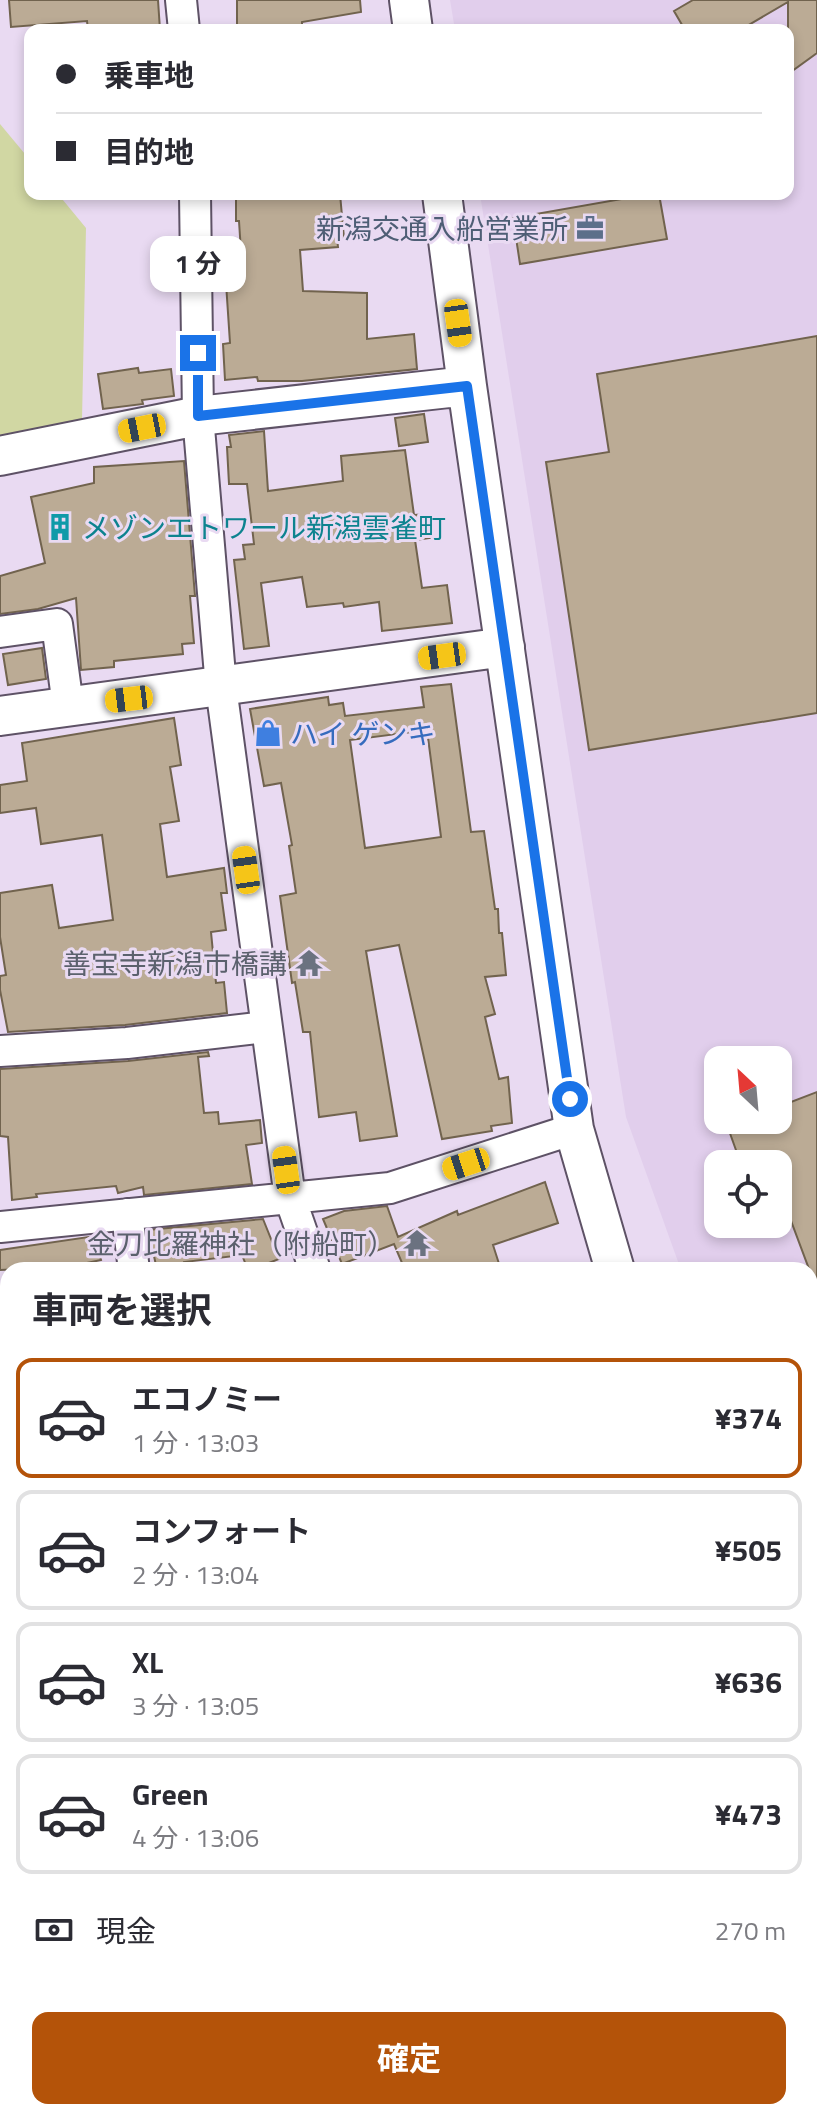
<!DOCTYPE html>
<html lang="ja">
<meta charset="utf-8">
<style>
:root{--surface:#fff;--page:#f7f7f7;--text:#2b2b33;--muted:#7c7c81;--line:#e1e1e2;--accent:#b45309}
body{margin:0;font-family:"Titillium Web","Noto Sans JP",sans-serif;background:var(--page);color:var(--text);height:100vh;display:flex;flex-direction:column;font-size:30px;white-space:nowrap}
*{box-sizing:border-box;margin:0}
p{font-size:26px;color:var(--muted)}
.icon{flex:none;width:44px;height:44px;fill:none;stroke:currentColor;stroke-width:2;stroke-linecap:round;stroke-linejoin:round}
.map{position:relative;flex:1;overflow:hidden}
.drawer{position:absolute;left:0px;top:1262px;width:818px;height:858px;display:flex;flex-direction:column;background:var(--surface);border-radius:24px 24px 0 0;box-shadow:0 4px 12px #0003}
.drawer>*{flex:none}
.banner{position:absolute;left:24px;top:24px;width:770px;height:176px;border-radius:16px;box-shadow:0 4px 12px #0003;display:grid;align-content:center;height:176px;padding:0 32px;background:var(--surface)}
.needle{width:52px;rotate:334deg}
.fabs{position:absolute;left:704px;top:1046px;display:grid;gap:16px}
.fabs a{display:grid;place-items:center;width:88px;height:88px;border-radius:16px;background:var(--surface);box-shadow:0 4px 12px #0003;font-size:40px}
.end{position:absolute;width:36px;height:36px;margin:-18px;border:10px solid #1a73e8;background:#fff;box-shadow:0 0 0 4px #fff}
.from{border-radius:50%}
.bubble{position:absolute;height:56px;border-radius:16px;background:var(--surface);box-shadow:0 4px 12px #0003;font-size:26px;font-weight:700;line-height:56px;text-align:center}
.car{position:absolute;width:24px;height:48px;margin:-24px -12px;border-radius:10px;box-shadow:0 0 6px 2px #0007;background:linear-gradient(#f5c518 24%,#345 0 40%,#f5c518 0 76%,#345 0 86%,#f5c518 0)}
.banner b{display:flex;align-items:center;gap:28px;height:76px;font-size:30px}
.banner b+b{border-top:2px solid var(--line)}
.banner i{width:20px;height:20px;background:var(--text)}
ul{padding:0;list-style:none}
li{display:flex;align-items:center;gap:24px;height:120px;margin:0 16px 12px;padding:0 16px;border:4px solid var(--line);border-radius:16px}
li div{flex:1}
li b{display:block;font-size:30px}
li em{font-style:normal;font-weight:700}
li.selected{border-color:var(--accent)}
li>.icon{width:72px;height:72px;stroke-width:1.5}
h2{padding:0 32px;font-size:36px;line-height:96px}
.pay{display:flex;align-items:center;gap:20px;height:88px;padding:0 32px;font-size:30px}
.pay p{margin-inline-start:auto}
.action{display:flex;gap:16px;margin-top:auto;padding:16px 32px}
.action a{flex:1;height:92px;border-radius:16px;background:var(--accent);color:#fff;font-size:32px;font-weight:700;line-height:92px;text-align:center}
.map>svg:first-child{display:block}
</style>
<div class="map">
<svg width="817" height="2119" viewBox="0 0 817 2119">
<rect width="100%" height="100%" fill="#e9daf2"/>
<!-- built -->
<path fill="#e1ceec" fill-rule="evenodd" d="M 450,0 L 817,0 L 817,1656 L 810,1636 L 810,1270 L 681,1270 L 626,1117 L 480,194 L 788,194 L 788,30 L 455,30 ZM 718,1060 L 778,1060 L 778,1120 L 718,1120 ZM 718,1164 L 778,1164 L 778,1224 L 718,1224 Z"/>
<!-- green -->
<path fill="#d1d7a3" d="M 0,124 L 30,160 L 30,194 L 58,194 L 86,228 L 82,420 L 0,437 Z"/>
<!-- building -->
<path fill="#bbab95" stroke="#71634e" stroke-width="2" fill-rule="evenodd" d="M 9,0 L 158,0 L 160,30 L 88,30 L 87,21 L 11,27 Z
M 237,0 L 360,0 L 361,12 L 302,22 L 302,30 L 237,30 Z
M 693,0 L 817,0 L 817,53 L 788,74 L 788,2 L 740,30 L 685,30 L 674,11 Z
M 236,194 L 340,194 L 344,238 L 337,238 L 338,247 L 300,250 L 303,291 L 367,293 L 367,339 L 414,334 L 417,369 L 302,381 L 258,381 L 257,377 L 225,380 L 223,344 L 230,343 L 225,268 L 242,267 L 239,221 L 236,221 Z
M 650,194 L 659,194 L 667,239 L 520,264 L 513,218 Z
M 817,336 L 817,713 L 589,750 L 546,462 L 609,452 L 597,374 Z
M 138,368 L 139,373 L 171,369 L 174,396 L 142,400 L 143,404 L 103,409 L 98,374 Z
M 424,414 L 428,442 L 399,446 L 395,418 Z
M 264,431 L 268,491 L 343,481 L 341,456 L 405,450 L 414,515 L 427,514 L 430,538 L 415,540 L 422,588 L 447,585 L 452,623 L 382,631 L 379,602 L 344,607 L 343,603 L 307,607 L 302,577 L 261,583 L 269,646 L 244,649 L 234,560 L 245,559 L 243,545 L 254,544 L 247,484 L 229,484 L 227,447 L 231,447 L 229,435 Z
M 184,461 L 195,596 L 190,596 L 194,643 L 182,644 L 183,654 L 114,661 L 114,667 L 81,670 L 76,598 L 38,609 L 0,614 L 0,576 L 45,563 L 31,497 L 94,483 L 94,467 Z
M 42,648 L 46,679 L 8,685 L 3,654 Z
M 451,684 L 471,832 L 484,831 L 495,909 L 498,909 L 499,933 L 502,933 L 506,975 L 485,977 L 495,1014 L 485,1017 L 499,1079 L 508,1077 L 512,1123 L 491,1126 L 492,1131 L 442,1139 L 399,945 L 366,951 L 397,1136 L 360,1141 L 356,1112 L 319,1117 L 310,1032 L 303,1032 L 295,982 L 292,983 L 280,896 L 296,893 L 289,846 L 292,845 L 281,783 L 264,786 L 250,709 L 328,697 L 329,705 L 343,703 L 345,716 L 424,707 L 421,687 ZM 427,730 L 441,837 L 365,848 L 350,740 Z
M 174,718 L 181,765 L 170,767 L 179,821 L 160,824 L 167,877 L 224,868 L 227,893 L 221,893 L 226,930 L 211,932 L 216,983 L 224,982 L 227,1013 L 125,1025 L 8,1032 L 0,990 L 0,976 L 6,975 L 0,937 L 0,893 L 52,885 L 59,928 L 113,920 L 102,835 L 41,844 L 36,808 L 0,813 L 0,785 L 27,781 L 22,743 Z
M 208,1052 L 209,1056 L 198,1057 L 204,1113 L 218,1112 L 219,1124 L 260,1120 L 262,1143 L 246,1145 L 252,1184 L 144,1195 L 143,1187 L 118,1193 L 116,1186 L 36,1194 L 37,1197 L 12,1200 L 8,1137 L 0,1136 L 0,1069 L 128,1061 Z
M 817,1092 L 817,1285 L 815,1285 L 778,1186 L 778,1164 L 741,1164 L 727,1125 L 742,1120 L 778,1120 L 778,1107 Z
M 545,1182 L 558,1223 L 493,1245 L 501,1270 L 405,1270 L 394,1244 L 342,1264 L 323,1219 L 344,1211 L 387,1206 L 398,1237 L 457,1211 L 458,1215 Z
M 263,1219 L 279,1259 L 251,1270 L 248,1270 L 242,1255 L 184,1262 L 185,1270 L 157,1270 L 154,1256 L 150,1256 L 147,1230 Z
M 95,1236 L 101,1260 L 68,1267 L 0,1270 L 0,1250 Z"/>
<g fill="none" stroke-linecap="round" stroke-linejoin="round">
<!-- minor casing -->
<g stroke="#5e5266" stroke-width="34">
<path id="minor" d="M 181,0 L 184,30
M 195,194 L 198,416 L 221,687 L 290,1198 L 315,1270
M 0,632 L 57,624 L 68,706
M 0,1051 L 127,1043 L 266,1027
M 127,1214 L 134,1270
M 0,1227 L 390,1188 L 574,1129
M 0,1441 L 8,1463
M 0,1889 L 8,1886
M 229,2112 L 231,2119
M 617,2112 L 620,2119
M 415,2119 L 456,2112"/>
</g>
<!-- tertiary casing -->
<g stroke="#5e5266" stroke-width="42">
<path id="tertiary" d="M 409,0 L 413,30
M 442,194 L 467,386 L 574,1129 L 615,1270
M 0,456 L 198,416 L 467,386
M 0,716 L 505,647
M 810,1789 L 817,1807"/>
</g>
<!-- minor -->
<use href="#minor" stroke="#fff" stroke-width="30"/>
<!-- tertiary -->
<use href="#tertiary" stroke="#fff" stroke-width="38"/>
</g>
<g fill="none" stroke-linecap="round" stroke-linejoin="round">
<!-- route -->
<path stroke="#1a73e8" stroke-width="10" d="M 198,353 L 198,416 L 467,386 L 570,1099"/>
</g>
<!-- icons -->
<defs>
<g id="office-bare" transform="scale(2.16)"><path d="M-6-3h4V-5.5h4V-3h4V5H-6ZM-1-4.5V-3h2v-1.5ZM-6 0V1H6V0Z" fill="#5c6f8a" stroke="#e9daf2" stroke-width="2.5" paint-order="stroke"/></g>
<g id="building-bare" transform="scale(2.16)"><path d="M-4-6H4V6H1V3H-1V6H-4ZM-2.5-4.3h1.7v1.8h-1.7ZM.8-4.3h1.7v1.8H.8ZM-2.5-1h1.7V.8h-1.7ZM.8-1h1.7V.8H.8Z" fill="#0f9aa8" stroke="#e9daf2" stroke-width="2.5" paint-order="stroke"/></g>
<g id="shop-bare" transform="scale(2.16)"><path d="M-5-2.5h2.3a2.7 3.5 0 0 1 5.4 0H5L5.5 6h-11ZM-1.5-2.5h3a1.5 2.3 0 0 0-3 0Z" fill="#3f7fe0" stroke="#e9daf2" stroke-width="2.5" paint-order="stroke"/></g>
<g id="temple-bare" transform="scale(2.16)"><path d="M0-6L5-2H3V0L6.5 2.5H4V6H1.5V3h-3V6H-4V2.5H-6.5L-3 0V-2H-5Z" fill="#6b7280" stroke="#e9daf2" stroke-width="2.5" paint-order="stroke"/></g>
</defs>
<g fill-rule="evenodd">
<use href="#office-bare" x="590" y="228"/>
<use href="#building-bare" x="60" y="527"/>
<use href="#shop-bare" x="268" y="733"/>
<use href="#temple-bare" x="309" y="963"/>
<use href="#temple-bare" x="417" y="1243"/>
</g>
<g text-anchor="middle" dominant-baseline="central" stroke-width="6" stroke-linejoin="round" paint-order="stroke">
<!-- service labels -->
<g font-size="28" fill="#4e5e75" stroke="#e9daf2" text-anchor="end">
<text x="568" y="228">新潟交通入船営業所</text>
</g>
<!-- culture labels -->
<g font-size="28" fill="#0d838f" stroke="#e9daf2" text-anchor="start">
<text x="82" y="527">メゾンエトワール新潟雲雀町</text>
</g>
<!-- shop labels -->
<g font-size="28" fill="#366cbe" stroke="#e9daf2" text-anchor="start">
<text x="290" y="733">ハイ ゲンキ</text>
</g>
<!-- worship labels -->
<g font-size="28" fill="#5b616d" stroke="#e9daf2" text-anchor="end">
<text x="287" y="963">善宝寺新潟市橋講</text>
<text x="395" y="1243">金刀比羅神社（附船町）</text>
</g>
</g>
</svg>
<div class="fabs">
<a><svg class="needle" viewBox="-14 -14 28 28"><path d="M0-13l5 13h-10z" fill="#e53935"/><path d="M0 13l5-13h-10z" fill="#7c7c81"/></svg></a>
<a><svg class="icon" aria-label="locate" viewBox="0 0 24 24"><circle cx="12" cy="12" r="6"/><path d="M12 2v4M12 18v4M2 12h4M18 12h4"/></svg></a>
</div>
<i class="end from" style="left:570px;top:1099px"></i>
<i class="end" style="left:198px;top:353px"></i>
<div class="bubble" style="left:150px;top:236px;width:96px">1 分</div>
<i class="car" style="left:458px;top:323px;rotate:172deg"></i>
<i class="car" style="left:142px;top:428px;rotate:259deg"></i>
<i class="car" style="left:442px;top:656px;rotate:262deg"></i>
<i class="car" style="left:129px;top:699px;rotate:263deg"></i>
<i class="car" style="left:246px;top:870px;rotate:352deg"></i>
<i class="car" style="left:466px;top:1164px;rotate:252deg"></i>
<i class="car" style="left:286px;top:1170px;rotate:352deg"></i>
<div class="banner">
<b><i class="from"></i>乗車地</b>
<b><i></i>目的地</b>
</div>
<section class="drawer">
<h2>車両を選択</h2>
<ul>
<li class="selected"><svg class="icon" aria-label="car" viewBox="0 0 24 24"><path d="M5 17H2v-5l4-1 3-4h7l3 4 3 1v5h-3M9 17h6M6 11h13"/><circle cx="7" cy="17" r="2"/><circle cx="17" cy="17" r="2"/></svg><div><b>エコノミー</b><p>1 分 · 13:03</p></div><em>¥374</em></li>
<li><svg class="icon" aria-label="car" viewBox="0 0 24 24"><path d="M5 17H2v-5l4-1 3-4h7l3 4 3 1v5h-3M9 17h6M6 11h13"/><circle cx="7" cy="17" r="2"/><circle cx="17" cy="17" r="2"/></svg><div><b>コンフォート</b><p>2 分 · 13:04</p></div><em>¥505</em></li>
<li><svg class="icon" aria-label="car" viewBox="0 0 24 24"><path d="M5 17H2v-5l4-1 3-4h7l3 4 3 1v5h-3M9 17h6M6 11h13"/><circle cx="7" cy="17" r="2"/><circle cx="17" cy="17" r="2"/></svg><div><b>XL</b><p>3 分 · 13:05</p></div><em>¥636</em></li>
<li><svg class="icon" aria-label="car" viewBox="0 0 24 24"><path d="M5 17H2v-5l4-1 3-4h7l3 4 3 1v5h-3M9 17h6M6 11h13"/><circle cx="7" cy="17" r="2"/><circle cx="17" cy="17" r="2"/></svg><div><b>Green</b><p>4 分 · 13:06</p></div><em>¥473</em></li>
</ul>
<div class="pay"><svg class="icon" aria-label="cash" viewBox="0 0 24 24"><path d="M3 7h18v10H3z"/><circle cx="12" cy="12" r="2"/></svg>現金<p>270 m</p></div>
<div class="action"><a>確定</a></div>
</section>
</div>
